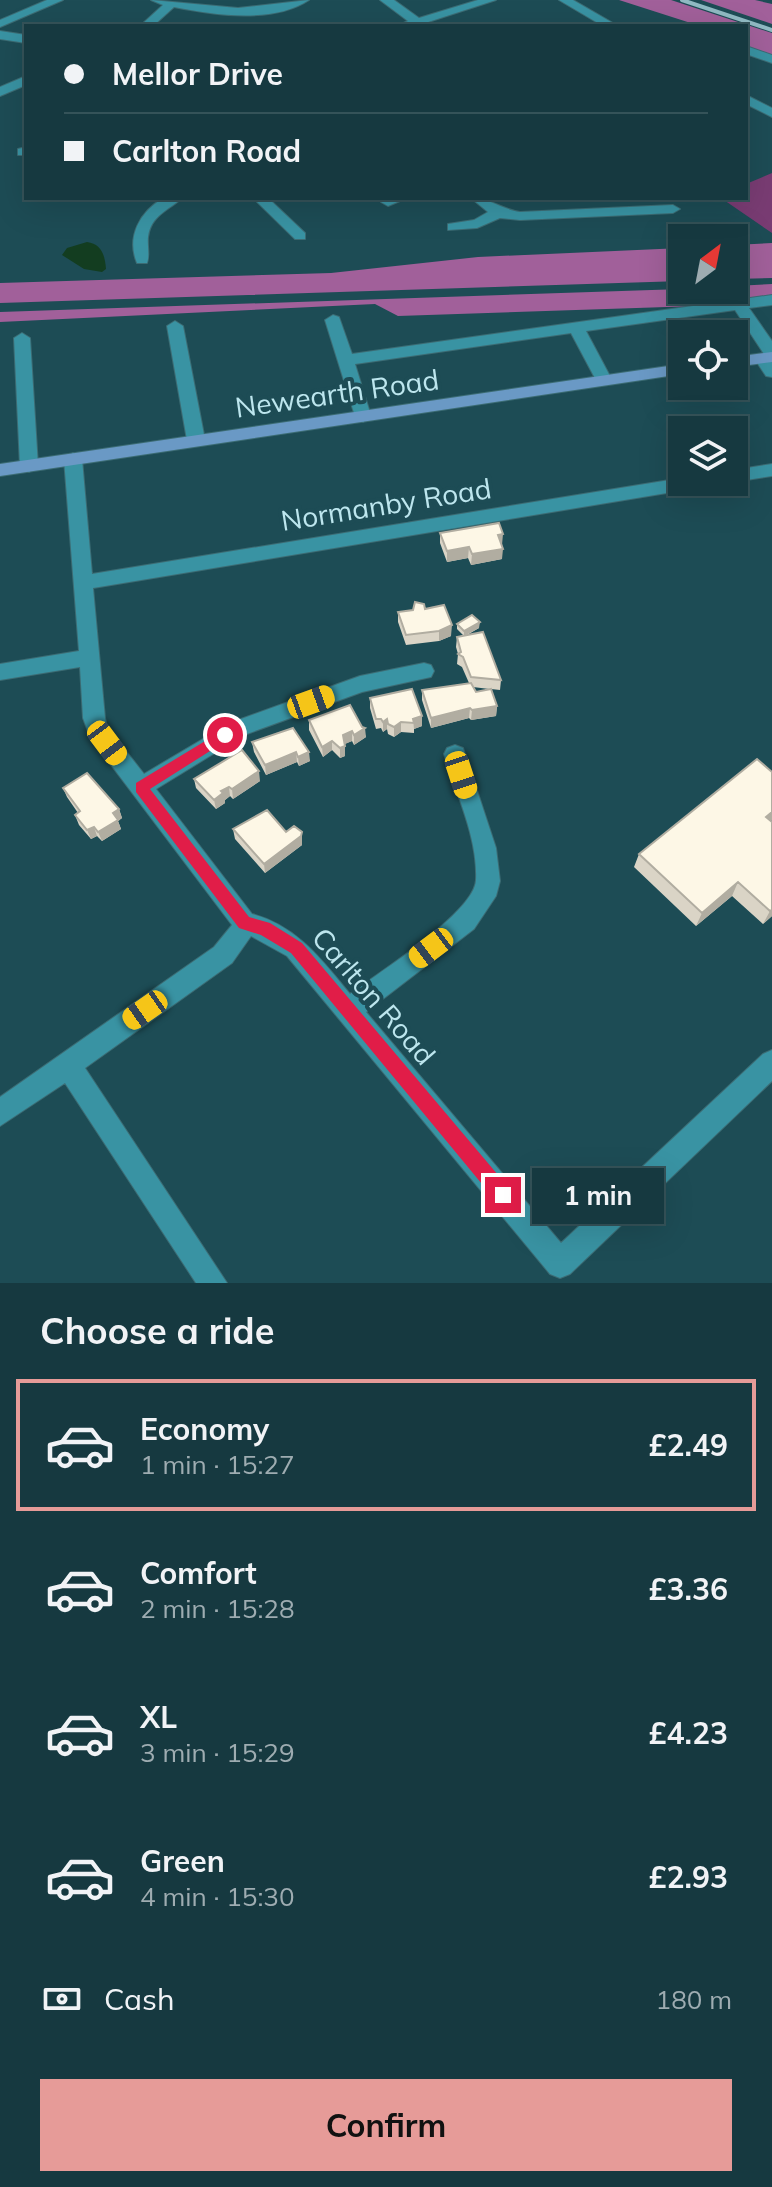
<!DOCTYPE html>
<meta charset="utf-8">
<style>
:root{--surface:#163940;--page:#23444b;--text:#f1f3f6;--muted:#9eacb1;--line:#355359;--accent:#e69b98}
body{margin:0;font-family:Mulish,sans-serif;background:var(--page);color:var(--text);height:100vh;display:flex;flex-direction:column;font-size:30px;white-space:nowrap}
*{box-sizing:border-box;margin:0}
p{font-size:26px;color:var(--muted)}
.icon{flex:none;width:44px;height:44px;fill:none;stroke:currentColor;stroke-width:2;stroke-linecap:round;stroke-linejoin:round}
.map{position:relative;height:1283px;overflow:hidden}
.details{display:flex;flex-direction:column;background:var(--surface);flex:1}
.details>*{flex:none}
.top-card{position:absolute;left:24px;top:24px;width:724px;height:176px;border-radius:0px;box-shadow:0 8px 32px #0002,0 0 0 2px var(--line);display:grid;align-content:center;height:176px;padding:0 40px;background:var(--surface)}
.needle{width:52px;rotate:32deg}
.buttons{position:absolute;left:668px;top:224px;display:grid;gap:16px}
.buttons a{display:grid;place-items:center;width:80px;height:80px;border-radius:0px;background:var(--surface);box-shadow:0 8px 32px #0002,0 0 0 2px var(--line);font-size:40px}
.end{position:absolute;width:36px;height:36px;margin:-18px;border:10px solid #e11d48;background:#fff;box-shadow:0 0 0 4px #fff}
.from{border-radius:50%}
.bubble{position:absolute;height:56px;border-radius:0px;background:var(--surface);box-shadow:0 8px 32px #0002,0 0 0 2px var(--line);font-size:26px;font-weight:700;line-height:56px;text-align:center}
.car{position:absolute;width:24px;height:48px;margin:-24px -12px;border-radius:10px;box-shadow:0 0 6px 2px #0007;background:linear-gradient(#f5c518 24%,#345 0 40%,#f5c518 0 76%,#345 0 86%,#f5c518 0)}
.top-card b{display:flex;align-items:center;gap:28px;height:76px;font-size:30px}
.top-card b+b{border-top:2px solid var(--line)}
.top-card i{width:20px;height:20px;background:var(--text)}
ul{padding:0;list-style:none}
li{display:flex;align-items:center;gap:24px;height:132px;margin:0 16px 12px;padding:0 24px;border:4px solid transparent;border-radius:0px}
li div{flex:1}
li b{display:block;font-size:30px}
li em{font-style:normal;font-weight:700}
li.active{border-color:var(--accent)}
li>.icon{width:72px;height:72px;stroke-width:1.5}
h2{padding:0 40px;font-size:36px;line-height:96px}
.pay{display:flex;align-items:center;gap:20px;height:88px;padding:0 40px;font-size:30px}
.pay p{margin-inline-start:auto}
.primary-button{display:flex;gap:16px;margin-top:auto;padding:16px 40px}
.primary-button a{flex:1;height:92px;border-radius:0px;background:var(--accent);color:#111;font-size:32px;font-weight:700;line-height:92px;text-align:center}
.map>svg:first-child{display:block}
</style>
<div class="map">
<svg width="772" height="1283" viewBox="0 0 772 1283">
<rect width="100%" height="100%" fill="#1d4c55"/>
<!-- green -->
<path fill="#793c73" d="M 772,173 L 772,233 L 721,198 L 746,198 L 746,184 Z"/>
<!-- forest -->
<path fill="#a1609a" d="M 619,0 L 671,0 L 772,33 L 772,57 L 746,48 L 746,26 L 700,26 Z
M 701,0 L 755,0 L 772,4 L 772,24 Z
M 772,243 L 772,278 L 734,279 L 734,245 Z
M 682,248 L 682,281 L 0,303 L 0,283 L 331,273 L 478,257 Z
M 772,284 L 772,299 L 697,306 L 398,316 L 375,304 L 0,322 L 0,312 L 682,289 L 734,290 L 734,286 Z"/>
<!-- water -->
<path fill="#133d20" d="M 87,242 C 102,244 105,256 106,269 L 102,272 L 84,269 L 62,255 L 67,248 Z"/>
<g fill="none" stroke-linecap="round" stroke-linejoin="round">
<!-- minor casing -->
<g stroke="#3c6c74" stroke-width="2">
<path id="minor" d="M 47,0 L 63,0 L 0,27 L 0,20 Z
M 151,0 L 238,8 L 309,0 C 273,24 214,15 174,7 L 153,26 L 140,26 L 163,5 Z
M 380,0 L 394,0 L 419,18 L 478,0 L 496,0 L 422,24 L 397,26 L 408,21 Z
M 559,0 L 573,0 L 618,26 L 603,26 Z
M 0,31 L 26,35 L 26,43 L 0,39 Z
M 746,46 L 772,55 L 772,63 L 746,54 Z
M 26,76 L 26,85 L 0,96 L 0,87 Z
M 746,95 L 772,108 L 772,117 L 746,104 Z
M 26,147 L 26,155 L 18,155 L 18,149 Z
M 164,198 L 182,198 C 168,211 151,215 148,237 C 147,246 150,255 147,263 L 137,263 C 126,237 140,211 164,198 Z
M 253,198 L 268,198 L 305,233 L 305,239 L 295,239 Z
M 386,198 L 407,198 L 388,206 L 381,202 Z
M 471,198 C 490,198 501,209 520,212 L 673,205 L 680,209 L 673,213 L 520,220 L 500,218 L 477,228 L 448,230 L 448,224 L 474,220 L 488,212 Z
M 772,295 L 772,305 L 749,308 L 772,341 L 772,377 L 766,376 L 754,358 L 764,354 L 735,310 L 586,331 L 612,380 L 604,385 L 596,380 L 571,333 L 355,364 L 371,416 L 363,422 L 355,416 L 325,320 L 333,315 L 339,317 L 352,354 Z
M 175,321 L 183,326 L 205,440 L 196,446 L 187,440 L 167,326 Z
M 22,333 L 30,338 L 38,466 L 29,472 L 20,466 L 14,338 Z
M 73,453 L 82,459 L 92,574 L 682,478 L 682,482 L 706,482 L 697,488 L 93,588 L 105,718 L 107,727 L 144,774 L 230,723 L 360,676 L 424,663 L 431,665 L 434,671 L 431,677 L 362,692 L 244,735 L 156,789 L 252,914 C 297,926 322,960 350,994 C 378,973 475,912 476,880 C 478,838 456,793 444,754 L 447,748 L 455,745 L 463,748 L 496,848 L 500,881 L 496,896 L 474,929 L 366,1012 L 561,1243 L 763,1054 L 772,1050 L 772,1081 L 570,1274 L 560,1278 L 550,1274 L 287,956 L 251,936 L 232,963 L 85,1068 L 227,1283 L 196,1283 L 65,1083 L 0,1126 L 0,1097 L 214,947 L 232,925 L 90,737 L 83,718 L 80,667 L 0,680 L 0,664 L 79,651 L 64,459 Z
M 772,464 L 772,476 L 734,482 L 734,470 Z"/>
</g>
<!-- major casing -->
<g stroke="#3c6c74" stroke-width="2">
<path id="major" d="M 772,352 L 772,362 L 734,367 L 734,357 Z
M 682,364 L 682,374 L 0,476 L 0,464 Z"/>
</g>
<!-- minor -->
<use href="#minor" fill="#3993a3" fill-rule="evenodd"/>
<!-- major -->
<use href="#major" fill="#6a99c5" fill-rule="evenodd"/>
<!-- rail -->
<path stroke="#90bac3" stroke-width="4" d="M 682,0 L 772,30"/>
</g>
<!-- wall -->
<path fill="#dad4c6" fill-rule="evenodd" d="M 440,533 L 502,545 L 502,559 L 471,565 L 468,558 L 447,562 L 440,543 Z
M 425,609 L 451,636 L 439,641 L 406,645 L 398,622 L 398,612 Z
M 457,624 L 479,628 L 467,635 L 501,680 L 500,690 L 491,689 L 497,706 L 496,716 L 471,720 L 469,718 L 431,728 L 422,700 L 422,690 L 469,683 L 462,667 L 457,664 L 458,654 L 456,647 L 457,637 L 463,635 L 457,629 ZM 473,687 L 489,689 L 476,692 Z
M 370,698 L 422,716 L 422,726 L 414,729 L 414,733 L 401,732 L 394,737 L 388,734 L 387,729 L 383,732 L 381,728 L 376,729 L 370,708 Z
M 309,720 L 362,727 L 366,737 L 354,745 L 352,741 L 344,744 L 345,756 L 340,758 L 332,750 L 323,757 L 309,730 Z
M 293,728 L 310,761 L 299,766 L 297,762 L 266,775 L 254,752 L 252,742 Z
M 772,772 L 772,820 L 771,821 L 772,822 L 772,916 L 763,924 L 732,896 L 696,926 L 634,867 L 639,854 Z
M 194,779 L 260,781 L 233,799 L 230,796 L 225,800 L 225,803 L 216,809 L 196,788 Z
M 63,788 L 119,809 L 122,818 L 118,821 L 121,829 L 102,841 L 97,836 L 91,839 L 79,825 L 75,815 L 78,813 L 67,797 Z
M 233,829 L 302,832 L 302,845 L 265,873 L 235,839 Z"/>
<!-- shaded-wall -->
<path fill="#b1ada1" d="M 503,534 L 502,545 L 497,546 L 498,535 Z
M 469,547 L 468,558 L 447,562 L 447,551 Z
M 503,549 L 502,559 L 471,565 L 472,554 Z
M 480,622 L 479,628 L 464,636 L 464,631 Z
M 452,625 L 451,636 L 439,641 L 439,631 Z
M 497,706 L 496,716 L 471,720 L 472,710 Z
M 470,708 L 469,718 L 431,728 L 431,718 Z
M 422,716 L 422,726 L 414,729 L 413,719 Z
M 387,719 L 387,729 L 383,732 L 383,722 Z
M 401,722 L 401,732 L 394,737 L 394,727 Z
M 365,728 L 366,737 L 354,745 L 354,735 Z
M 352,731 L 352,741 L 343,745 L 343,735 Z
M 332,741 L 332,750 L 323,757 L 322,747 Z
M 345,746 L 345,756 L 340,758 L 340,748 Z
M 296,752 L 297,762 L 266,775 L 265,765 Z
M 309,752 L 310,761 L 299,766 L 298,757 Z
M 259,771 L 260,781 L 233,799 L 232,789 Z
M 229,787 L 230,796 L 225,800 L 225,803 L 216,809 L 214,800 L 221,791 Z
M 119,809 L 122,818 L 118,821 L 121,829 L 102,841 L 98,832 L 113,813 Z
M 772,812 L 772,820 L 759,830 L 766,817 Z
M 94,827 L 97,836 L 91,839 L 87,830 Z
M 302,832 L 302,845 L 265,873 L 264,864 Z
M 738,882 L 732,896 L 696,926 L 702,913 Z
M 772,910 L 772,916 L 763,924 L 770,911 Z"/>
<!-- building -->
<path fill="#fdf7e6" stroke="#b1ada1" stroke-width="2" d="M 499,523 L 503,534 L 498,535 L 503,549 L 472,554 L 469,547 L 447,551 L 440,533 Z
M 415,602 L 424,604 L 425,609 L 444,605 L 452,625 L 439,631 L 406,635 L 398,612 L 413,610 Z
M 472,615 L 480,622 L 464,631 L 457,624 Z
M 483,632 L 501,680 L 471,677 L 463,657 L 458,654 L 461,652 L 457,637 Z
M 471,683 L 476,692 L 491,689 L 497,706 L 472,710 L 470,708 L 431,718 L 422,690 Z
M 412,689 L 422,716 L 413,719 L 414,723 L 401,722 L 394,727 L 388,724 L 387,719 L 383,722 L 381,719 L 376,719 L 370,698 Z
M 350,705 L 362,727 L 365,728 L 354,735 L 352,731 L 343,735 L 345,746 L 340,748 L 332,741 L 322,747 L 309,720 Z
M 293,728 L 309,752 L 298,757 L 296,752 L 265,765 L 252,742 Z
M 242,750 L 259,771 L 232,789 L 229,787 L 221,791 L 223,793 L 214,800 L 194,779 Z
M 757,759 L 772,772 L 772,812 L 766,817 L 772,822 L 772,910 L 770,911 L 738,882 L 702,913 L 639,854 Z
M 87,773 L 119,809 L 113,813 L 118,820 L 98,832 L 94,827 L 87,830 L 75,815 L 80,811 L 63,788 Z
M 267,810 L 286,832 L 294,826 L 302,832 L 301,836 L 264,864 L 233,829 Z"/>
<!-- route -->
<path fill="#e11d48" d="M 225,729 L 232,735 L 229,739 L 150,789 L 249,917 L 270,923 L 302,943 L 509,1188 L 512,1195 L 509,1201 L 503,1204 L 496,1201 L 291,953 L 261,935 L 239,928 L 136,792 L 136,783 Z"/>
<g text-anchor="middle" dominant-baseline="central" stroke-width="8" stroke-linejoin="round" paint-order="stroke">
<!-- street labels -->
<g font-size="28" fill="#bde6ee" stroke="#1d4c55">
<text transform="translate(337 393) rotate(-8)">Newearth Road</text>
<text transform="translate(386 504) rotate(-9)">Normanby Road</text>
<text transform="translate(374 996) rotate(49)">Carlton Road</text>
</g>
</g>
</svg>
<div class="buttons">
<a><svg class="needle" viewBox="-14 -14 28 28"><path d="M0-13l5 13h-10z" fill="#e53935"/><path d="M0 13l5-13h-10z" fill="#9eacb1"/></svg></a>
<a><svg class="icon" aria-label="locate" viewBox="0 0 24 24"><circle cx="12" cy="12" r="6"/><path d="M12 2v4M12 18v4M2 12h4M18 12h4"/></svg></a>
<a><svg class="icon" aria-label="layers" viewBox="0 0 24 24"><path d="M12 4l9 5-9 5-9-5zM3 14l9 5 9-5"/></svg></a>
</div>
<i class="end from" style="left:225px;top:735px"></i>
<i class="end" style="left:503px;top:1195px"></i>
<div class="bubble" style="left:532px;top:1168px;width:132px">1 min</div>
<i class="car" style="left:311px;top:702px;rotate:70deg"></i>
<i class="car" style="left:107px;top:743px;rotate:143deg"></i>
<i class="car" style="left:461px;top:775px;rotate:162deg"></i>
<i class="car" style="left:431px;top:948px;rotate:233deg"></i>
<i class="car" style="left:145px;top:1010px;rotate:235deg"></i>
<div class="top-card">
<b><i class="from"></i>Mellor Drive</b>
<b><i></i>Carlton Road</b>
</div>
</div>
<section class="details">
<h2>Choose a ride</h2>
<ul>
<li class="active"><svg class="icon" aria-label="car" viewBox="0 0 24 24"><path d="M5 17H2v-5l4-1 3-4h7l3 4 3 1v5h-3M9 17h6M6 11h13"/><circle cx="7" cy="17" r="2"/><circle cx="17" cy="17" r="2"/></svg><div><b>Economy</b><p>1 min · 15:27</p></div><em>£2.49</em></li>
<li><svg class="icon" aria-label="car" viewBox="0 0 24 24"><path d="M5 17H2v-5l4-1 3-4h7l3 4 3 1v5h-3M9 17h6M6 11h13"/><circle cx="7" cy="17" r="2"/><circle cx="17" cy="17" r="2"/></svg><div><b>Comfort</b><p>2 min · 15:28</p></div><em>£3.36</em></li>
<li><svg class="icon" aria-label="car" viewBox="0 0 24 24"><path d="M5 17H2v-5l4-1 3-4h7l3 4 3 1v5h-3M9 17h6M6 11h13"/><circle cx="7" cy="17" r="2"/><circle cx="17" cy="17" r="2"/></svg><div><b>XL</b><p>3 min · 15:29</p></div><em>£4.23</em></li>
<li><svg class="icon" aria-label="car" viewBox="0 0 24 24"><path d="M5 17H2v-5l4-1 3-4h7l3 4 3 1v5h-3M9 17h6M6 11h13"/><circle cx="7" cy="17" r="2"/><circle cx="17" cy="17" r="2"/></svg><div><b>Green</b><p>4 min · 15:30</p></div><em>£2.93</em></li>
</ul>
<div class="pay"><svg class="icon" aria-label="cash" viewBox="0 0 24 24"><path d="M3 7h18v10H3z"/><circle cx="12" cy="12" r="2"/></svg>Cash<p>180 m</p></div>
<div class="primary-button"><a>Confirm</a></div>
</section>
